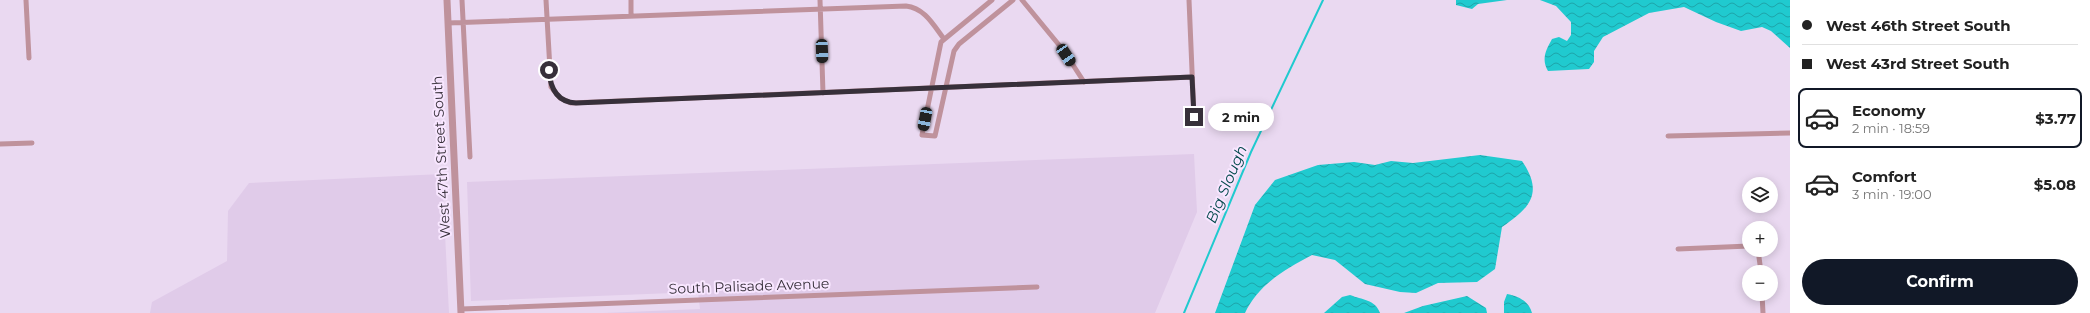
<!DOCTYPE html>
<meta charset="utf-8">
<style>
:root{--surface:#fff;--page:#f2f2f2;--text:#222;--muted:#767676;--line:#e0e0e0;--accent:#111827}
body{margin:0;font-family:Montserrat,sans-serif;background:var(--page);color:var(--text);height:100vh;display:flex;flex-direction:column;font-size:15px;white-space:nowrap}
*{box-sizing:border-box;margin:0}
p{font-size:13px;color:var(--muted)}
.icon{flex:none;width:22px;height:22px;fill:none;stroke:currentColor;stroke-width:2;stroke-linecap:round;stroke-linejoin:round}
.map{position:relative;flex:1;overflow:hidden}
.sheet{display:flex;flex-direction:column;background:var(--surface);width:300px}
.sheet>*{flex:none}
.hud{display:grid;align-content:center;height:88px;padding:0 12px;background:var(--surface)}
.fabs{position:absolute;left:1742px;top:177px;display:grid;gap:8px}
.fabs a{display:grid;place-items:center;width:36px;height:36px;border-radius:50%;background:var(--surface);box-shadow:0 2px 10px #0003;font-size:20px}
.end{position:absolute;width:18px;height:18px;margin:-9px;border:5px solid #37303a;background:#fff;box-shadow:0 0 0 2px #fff}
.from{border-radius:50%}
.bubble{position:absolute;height:28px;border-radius:14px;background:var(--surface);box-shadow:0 2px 10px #0003;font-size:13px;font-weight:700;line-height:28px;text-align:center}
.car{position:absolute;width:12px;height:24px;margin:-12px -6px;border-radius:5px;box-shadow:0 0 3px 1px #0007;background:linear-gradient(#222 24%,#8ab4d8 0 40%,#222 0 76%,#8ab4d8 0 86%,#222 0)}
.hud b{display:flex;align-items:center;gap:14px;height:38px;font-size:15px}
.hud b+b{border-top:1px solid var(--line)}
.hud i{width:10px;height:10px;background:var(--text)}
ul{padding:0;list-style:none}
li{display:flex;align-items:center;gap:12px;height:60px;margin:0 8px 6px;padding:0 4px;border:2px solid transparent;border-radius:8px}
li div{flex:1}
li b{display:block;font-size:15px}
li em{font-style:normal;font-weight:700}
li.on{border-color:var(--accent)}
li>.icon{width:36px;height:36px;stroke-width:1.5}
.cta{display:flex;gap:8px;margin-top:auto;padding:8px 12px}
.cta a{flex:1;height:46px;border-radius:24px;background:var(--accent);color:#fff;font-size:16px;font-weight:700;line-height:46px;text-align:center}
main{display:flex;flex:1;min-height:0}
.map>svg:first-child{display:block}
</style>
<main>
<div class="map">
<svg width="1790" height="313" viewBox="0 0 1790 313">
<defs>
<pattern id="water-waves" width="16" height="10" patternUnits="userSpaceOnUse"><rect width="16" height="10" fill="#20cacf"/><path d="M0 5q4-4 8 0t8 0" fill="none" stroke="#1da4a9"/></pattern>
</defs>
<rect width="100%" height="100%" fill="#ead9f1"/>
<!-- built -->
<path fill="#e0cbe9" d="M 1194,154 L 1197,212 L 1155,313 L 603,313 L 700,309 L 698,292 L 471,301 L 467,182 Z
M 442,174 L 449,313 L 150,313 L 152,302 L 227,261 L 228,211 L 249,183 Z"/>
<!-- water -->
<path fill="url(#water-waves)" d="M 1456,0 L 1507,0 L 1478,4 L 1472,9 L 1456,5 Z
M 1540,0 L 1790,0 L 1790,48 L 1771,31 L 1762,27 L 1741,31 L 1716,22 L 1684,7 L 1649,13 L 1603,37 L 1594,51 L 1594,62 L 1589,69 L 1548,71 C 1541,59 1546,50 1552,39 L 1559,37 L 1567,41 L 1571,35 L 1571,22 L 1556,6 Z
M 1480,155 L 1522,161 C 1544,193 1530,208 1502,227 L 1495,269 L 1477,282 L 1438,283 L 1416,293 L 1400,292 L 1365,284 L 1335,260 L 1312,255 C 1285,269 1258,285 1245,313 L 1215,313 L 1255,205 L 1275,180 L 1318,165 L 1354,162 L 1375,165 L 1391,161 L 1413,163 Z
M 1507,294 C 1518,296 1529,301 1532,313 L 1504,313 L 1504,302 Z
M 1350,295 C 1362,300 1375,299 1380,313 L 1324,313 L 1342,297 Z
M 1467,296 L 1486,308 L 1487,313 L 1404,313 L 1423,306 Z"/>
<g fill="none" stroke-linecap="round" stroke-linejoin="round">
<!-- stream -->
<path stroke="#20cacf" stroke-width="2" d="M 1184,313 L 1251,152 L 1323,0"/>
<!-- minor -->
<path stroke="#bf929c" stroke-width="5" d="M 26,0 L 29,58
M 462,0 L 470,157
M 546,0 L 551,87 L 560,98 L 571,103 L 1192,77
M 631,0 L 631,16
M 820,0 L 823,93
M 992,0 L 941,42 L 922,135 L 935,136 L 954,51 L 959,44 L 1013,0
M 1022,0 L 1064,51 L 1084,82
M 1189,0 L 1194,117
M 448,23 L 906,6 C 925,8 934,26 944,39
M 1668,136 L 1790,133
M 0,144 L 32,143
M 1678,249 L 1749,246
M 1758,250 L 1761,272
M 1762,294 L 1763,313
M 461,309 L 1037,287"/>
<!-- tertiary -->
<path stroke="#bf929c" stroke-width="7" d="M 447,0 L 461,313"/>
</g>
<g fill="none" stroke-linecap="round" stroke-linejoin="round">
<!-- route -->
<path stroke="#37303a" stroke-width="5" d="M 549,70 C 550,88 557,102 576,103 L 1192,77 L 1194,117"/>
</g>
<g text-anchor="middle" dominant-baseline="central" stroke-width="4" stroke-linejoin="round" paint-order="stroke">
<!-- street labels -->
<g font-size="14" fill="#37303a" stroke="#f8e6ff">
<text transform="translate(441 157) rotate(-93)">West 47th Street South</text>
<text transform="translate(749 286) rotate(-2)">South Palisade Avenue</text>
</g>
<!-- water labels -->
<g font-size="15" font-style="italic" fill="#00484a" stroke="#f8e6ff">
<text transform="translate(1226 184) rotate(-67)">Big Slough</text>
</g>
</g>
</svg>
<div class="fabs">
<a><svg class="icon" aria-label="layers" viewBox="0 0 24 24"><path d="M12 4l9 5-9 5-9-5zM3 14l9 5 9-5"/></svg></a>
<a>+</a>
<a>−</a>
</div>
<i class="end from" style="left:549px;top:70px"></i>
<i class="end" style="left:1194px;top:117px"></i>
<div class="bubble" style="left:1208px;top:103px;width:66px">2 min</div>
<i class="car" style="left:822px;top:51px;rotate:178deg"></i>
<i class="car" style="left:1066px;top:55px;rotate:146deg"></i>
<i class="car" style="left:925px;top:119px;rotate:191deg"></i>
</div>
<section class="sheet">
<div class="hud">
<b><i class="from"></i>West 46th Street South</b>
<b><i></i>West 43rd Street South</b>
</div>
<ul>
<li class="on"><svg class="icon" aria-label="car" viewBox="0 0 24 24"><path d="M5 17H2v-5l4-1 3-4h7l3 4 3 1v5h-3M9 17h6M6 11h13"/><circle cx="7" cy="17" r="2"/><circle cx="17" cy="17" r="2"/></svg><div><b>Economy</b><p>2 min · 18:59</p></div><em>$3.77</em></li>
<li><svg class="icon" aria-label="car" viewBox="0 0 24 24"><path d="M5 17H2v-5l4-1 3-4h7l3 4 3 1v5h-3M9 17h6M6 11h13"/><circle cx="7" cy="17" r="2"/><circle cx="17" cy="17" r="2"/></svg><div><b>Comfort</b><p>3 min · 19:00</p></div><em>$5.08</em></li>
</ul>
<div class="cta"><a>Confirm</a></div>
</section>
</main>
